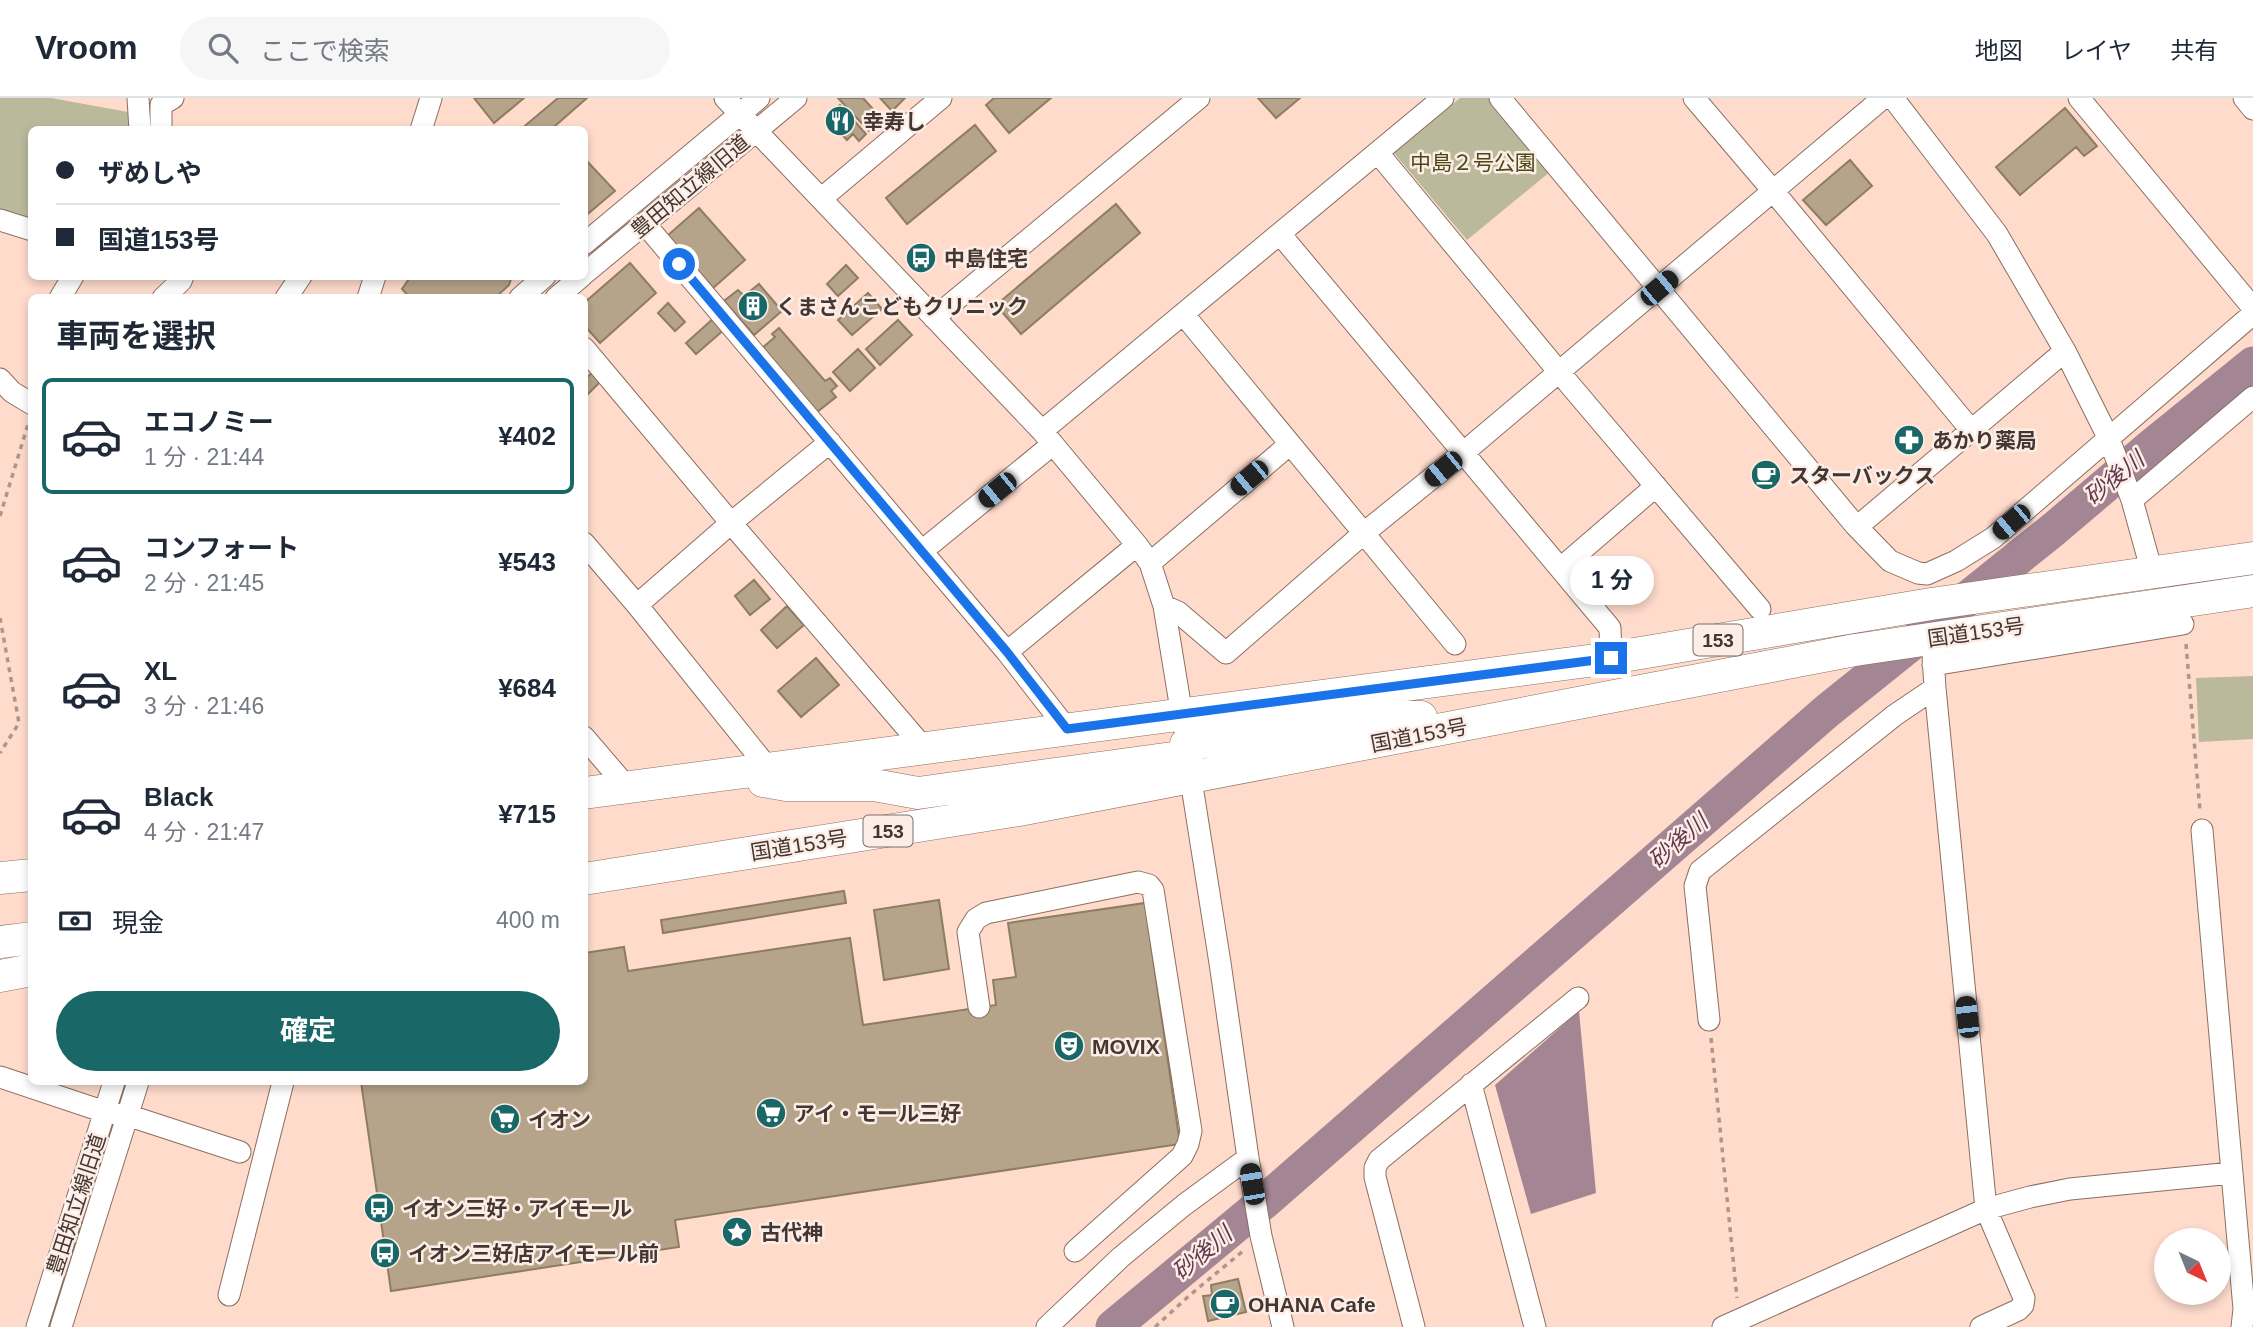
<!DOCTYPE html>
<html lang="ja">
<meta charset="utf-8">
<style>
:root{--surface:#fff;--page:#f6f6f7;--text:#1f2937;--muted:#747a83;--line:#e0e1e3;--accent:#196767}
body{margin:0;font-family:Arial,"Noto Sans JP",sans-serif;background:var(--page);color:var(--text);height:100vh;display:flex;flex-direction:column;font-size:26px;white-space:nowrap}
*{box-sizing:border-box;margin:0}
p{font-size:23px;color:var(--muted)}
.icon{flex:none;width:38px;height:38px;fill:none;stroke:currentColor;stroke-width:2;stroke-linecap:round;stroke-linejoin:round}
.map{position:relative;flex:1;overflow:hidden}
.panel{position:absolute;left:28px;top:196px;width:560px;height:791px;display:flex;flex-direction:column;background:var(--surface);border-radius:10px;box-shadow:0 4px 10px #0003}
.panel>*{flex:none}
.top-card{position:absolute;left:28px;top:28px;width:560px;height:154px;border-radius:10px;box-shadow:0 4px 10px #0003;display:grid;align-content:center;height:154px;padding:0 28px;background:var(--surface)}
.needle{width:46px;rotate:137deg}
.tools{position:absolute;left:2154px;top:1130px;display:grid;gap:14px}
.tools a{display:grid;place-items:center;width:77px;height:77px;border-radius:50%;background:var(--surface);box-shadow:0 4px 10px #0003;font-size:35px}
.end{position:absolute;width:32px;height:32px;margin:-16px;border:9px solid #1a73e8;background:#fff;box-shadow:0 0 0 4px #fff}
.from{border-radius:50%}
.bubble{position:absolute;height:49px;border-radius:24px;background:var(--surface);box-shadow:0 4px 10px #0003;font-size:23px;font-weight:700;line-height:49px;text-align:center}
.car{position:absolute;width:21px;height:42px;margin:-21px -10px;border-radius:9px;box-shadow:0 0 5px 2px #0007;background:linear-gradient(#222 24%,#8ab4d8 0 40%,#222 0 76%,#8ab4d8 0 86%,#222 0)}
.top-card b{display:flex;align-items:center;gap:24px;height:66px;font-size:26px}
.top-card b+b{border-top:2px solid var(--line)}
.top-card i{width:18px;height:18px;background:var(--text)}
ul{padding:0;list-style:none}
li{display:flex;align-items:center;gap:21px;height:116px;margin:0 14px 10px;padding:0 14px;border:4px solid transparent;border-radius:10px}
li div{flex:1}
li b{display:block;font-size:26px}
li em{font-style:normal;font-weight:700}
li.selected{border-color:var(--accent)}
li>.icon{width:63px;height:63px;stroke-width:1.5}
h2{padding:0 28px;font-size:32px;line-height:84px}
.pay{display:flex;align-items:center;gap:18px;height:77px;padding:0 28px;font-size:26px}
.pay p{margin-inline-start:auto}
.button{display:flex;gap:14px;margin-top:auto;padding:14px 28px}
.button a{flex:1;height:80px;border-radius:42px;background:var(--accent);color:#fff;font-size:28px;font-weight:700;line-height:80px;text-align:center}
header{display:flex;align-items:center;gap:42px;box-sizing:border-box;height:98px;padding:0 35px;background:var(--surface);border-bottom:2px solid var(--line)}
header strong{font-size:33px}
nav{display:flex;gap:38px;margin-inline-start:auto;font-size:24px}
.search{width:490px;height:63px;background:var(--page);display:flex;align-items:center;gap:18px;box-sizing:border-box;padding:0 24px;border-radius:38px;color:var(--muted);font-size:26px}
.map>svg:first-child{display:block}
</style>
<header>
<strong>Vroom</strong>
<div class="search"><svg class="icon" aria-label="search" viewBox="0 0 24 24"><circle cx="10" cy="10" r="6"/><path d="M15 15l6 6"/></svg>ここで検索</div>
<nav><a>地図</a><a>レイヤ</a><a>共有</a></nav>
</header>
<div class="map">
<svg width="2253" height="1229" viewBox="0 0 2253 1229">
<rect width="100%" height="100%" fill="#fedbcb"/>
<!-- green -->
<path fill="#bab99c" d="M 0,0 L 51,0 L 128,14 L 131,31 L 32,32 L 31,123 L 0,114 Z
M 1460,0 L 1491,0 L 1551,73 L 1467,142 L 1394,55 Z
M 2253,578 L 2253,641 L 2199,644 L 2196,580 Z"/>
<!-- water -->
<path fill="#a38593" d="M 1579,913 L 1596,1095 L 1531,1116 L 1495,987 Z"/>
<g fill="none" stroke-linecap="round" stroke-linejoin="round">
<!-- river -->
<path stroke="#a38593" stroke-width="35" d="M 1113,1229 L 1264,1104 L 1827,613 L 2054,431 L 2154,346 L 2253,266"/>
</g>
<!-- building -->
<path fill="#b5a38a" stroke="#8f7d63" stroke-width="2" d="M 474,0 L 524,0 L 494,25 Z
M 558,0 L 587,0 L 555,28 L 558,32 L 520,32 Z
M 838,0 L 863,0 L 882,21 L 869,33 Z
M 880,0 L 905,0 L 892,13 Z
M 994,0 L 1051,0 L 1009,35 L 986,7 Z
M 1258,0 L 1300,0 L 1276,20 Z
M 840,7 L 866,36 L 859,43 L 853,36 L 847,42 L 826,20 Z
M 2065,10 L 2097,48 L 2084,58 L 2076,49 L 2020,97 L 1996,69 Z
M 975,27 L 996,53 L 907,126 L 886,100 Z
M 584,60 L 615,93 L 584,119 Z
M 1850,62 L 1872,88 L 1826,127 L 1803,102 Z
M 1116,106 L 1140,135 L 1021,236 L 996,207 Z
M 699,110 L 745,162 L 713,190 L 667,138 Z
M 630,165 L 656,195 L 600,245 L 584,227 L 584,205 Z
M 846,167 L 858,180 L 838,198 L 827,186 Z
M 411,178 L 510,178 L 511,181 L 509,187 L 495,200 L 410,200 L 402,191 Z
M 759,186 L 782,213 L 754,237 L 724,203 L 738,192 L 744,198 Z
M 868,195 L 882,211 L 852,237 L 838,222 Z
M 668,205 L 685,224 L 675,233 L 658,215 Z
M 715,219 L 725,231 L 696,256 L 686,245 Z
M 898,222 L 912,237 L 880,267 L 866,251 Z
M 779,230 L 825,283 L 830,280 L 837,288 L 831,293 L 836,299 L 817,314 L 762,250 L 775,239 L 772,236 Z
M 858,251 L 875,270 L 850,293 L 833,274 Z
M 594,273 L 602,282 L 586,298 L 584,282 Z
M 754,482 L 770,501 L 750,517 L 735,498 Z
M 787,508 L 804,527 L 777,550 L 761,532 Z
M 816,560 L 839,587 L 801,619 L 778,593 Z
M 844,793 L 846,805 L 663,835 L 661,822 Z
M 939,802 L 949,871 L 884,882 L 874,812 Z
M 1145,805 L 1180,1046 L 675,1122 L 679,1149 L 391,1193 L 361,984 L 584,984 L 584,855 L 624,849 L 628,873 L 850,840 L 863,927 L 996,907 L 993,882 L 1016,879 L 1008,825 Z
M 1238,1181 L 1246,1214 L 1208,1223 L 1203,1198 L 1212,1197 L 1211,1187 Z"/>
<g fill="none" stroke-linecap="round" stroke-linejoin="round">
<!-- minor casing -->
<g stroke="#8c6e60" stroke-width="23">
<path id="minor" d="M 138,0 L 140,32
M 725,0 L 1042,333 L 1137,447 L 1150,465 L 1164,508 L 1184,630
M 1500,0 L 1855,427 L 1890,463 L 1918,475 L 1927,476 L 1956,463 L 1993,440 L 2253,216
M 1694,0 L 1774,94 L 1971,332
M 1893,0 L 1997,136 L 2065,253 L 2109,341 L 2132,402 L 2152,474
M 2079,0 L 2253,210
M 2244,0 L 2253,11
M 161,32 L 161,7 L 173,0
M 421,32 L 431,0
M 1378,55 L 1559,274 L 1760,511
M 822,100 L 941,0
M 0,122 L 32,132
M 645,126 L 1007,554 L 1137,447
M 1280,136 L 1610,530 L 1611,560
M 584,146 L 759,0
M 584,176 L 796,0
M 60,200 L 73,178
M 163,200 L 181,183 L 183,178
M 286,200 L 301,178
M 368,200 L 375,178
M 520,200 L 545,178
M 556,200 L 582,178
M 1184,217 L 1455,546
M 934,220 L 1199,0
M 584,250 L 731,425 L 924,650
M 0,281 L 12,294 L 32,306
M 1042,333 L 1443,0
M 2132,402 L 2253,299
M 1857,429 L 2065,253
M 584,445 L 637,507 L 731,425 L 830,344
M 922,453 L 1053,346
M 1150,465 L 1289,347
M 1561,470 L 1656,388
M 637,507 L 768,670
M 1164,508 L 1178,514 L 1226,555 L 1364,435 L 1463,355 L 1883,0
M 1932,541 L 1935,590 L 1986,1111 L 2024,1200 L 2023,1207 L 2018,1212 L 1981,1229
M 1007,554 L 1067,631
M 1933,567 L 2183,526
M 584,639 L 626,688
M 1189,669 L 1220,865 L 1248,1060 L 1261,1138 L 1283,1229
M 979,909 L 968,834 L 976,821 L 986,815 L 1138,784 L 1149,787 L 1153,792 L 1191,1033 L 1188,1046 L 1182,1058 L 1075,1153
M 1709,922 L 1695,788 L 1700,773 L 1895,617 L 1935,590
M 0,979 L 105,1014 L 127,1017 L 240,1054
M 1471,986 L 1535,1229
M 2232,1075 L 2244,1211 L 2242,1229
M 229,1197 L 283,984
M 37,1229 L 114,984
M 61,1229 L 138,984
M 1047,1229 L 1121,1159 L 1184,1107 L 1248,1060
M 1414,1229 L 1375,1079 L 1375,1070 L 1379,1062 L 1578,900
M 1723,1229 L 1986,1111 L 2030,1099 L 2070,1091 L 2232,1075 L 2202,732"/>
</g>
<!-- highway casing -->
<g stroke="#8c6e60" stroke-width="33">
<path id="highway" d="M 1186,646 L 1406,619 L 1421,619
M 763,683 L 786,687 L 874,687 L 918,695 L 1187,658
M 584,695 L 1611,560 L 1931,506 L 2253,460
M 0,780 L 32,777
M 584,781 L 1019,712 L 1855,552 L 2253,493
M 0,844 L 32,840
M 0,878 L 32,872"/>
</g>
<!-- path -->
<path stroke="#b0968a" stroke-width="3.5" stroke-dasharray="5 5" stroke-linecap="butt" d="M 0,418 L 29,323
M 0,520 L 19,625 L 0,655
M 2186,546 L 2200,713
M 1711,940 L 1737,1200
M 1155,1229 L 1190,1197 L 1243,1153"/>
<!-- minor -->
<use href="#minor" stroke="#fff" stroke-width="21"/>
<!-- highway -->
<use href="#highway" stroke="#fff" stroke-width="32"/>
</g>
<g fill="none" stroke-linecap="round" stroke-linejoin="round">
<!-- route -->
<path stroke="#1a73e8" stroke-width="9" d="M 679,166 L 1007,554 L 1067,631 L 1611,560"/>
</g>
<!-- icons -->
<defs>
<g id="restaurant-disc" transform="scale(1.575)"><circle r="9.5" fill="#196767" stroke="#fceee7"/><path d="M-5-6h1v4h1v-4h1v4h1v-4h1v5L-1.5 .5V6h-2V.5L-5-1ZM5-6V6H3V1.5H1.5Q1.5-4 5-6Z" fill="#fff"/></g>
<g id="bus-disc" transform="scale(1.575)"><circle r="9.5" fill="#196767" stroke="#fceee7"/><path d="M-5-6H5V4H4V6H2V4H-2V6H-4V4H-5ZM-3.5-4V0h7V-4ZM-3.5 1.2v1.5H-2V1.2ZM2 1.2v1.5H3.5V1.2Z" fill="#fff"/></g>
<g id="building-disc" transform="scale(1.575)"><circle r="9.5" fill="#196767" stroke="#fceee7"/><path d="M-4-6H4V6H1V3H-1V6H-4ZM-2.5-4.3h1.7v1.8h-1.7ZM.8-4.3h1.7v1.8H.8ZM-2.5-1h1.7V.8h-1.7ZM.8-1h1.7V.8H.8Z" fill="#fff"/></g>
<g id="pharmacy-disc" transform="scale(1.575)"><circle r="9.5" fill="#196767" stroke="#fceee7"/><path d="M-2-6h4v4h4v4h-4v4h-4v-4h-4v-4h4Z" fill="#fff"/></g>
<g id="cafe-disc" transform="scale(1.575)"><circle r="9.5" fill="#196767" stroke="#fceee7"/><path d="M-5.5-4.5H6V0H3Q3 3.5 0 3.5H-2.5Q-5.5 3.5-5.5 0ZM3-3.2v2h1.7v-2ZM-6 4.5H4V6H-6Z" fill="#fff"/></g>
<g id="theatre-disc" transform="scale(1.575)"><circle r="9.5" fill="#196767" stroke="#fceee7"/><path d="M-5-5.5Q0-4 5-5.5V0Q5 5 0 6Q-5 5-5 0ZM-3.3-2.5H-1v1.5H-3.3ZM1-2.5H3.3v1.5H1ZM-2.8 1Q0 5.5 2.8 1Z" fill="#fff"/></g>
<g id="supermarket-disc" transform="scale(1.575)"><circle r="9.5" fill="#196767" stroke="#fceee7"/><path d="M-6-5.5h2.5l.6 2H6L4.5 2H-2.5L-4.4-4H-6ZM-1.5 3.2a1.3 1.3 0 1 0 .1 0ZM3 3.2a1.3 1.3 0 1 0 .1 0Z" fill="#fff"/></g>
<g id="sight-disc" transform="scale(1.575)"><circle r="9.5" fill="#196767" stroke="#fceee7"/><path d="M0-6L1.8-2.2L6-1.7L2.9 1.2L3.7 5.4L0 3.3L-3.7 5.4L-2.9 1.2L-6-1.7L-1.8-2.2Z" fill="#fff"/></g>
</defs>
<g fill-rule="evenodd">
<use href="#restaurant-disc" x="840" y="23"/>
<use href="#bus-disc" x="921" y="160"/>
<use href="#building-disc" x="753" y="208"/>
<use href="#pharmacy-disc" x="1909" y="342"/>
<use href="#cafe-disc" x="1766" y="377"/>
<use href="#theatre-disc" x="1069" y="948"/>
<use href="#supermarket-disc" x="771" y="1015"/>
<use href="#supermarket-disc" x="505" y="1021"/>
<use href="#bus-disc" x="379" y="1110"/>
<use href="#sight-disc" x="737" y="1134"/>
<use href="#bus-disc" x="385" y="1155"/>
<use href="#cafe-disc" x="1225" y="1206"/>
</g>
<g text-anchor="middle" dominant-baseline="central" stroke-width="5" stroke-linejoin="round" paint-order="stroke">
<!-- shield labels -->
<g fill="#fceee7" stroke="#7b6e68" stroke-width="2">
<rect x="1693.5" y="526.5" width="49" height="31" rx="5"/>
<rect x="863.5" y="717.5" width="49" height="31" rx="5"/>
</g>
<g font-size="19" font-weight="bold" fill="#443731">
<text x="1718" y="542">153</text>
<text x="888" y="733">153</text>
</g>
<!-- poi labels -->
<g font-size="21" font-weight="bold" fill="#443731" stroke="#fceee7" text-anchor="start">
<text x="863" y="23">幸寿し</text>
<text x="944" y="160">中島住宅</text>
<text x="776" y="208">くまさんこどもクリニック</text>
<text x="1932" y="342">あかり薬局</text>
<text x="1789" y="377">スターバックス</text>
<text x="1092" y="948">MOVIX</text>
<text x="794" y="1015">アイ・モール三好</text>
<text x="528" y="1021">イオン</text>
<text x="402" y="1110">イオン三好・アイモール</text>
<text x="760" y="1134">古代神</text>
<text x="408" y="1155">イオン三好店アイモール前</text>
<text x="1248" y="1206">OHANA Cafe</text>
</g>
<!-- park labels -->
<g font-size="21" fill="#4b4814" stroke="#fceee7">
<text x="1473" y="64">中島２号公園</text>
</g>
<!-- street labels -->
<g font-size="21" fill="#443731" stroke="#fceee7">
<text transform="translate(690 88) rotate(-40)">豊田知立線旧道</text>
<text transform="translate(1976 534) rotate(-8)">国道153号</text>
<text transform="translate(1419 637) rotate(-11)">国道153号</text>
<text transform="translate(799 747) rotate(-9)">国道153号</text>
<text transform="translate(76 1106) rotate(-72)">豊田知立線旧道</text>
</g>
<!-- water labels -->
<g font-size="23" font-style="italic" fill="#63374e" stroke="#fceee7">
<text transform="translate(2114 380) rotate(-39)">砂後川</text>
<text transform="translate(1678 743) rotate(-41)">砂後川</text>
<text transform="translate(1202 1155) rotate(-40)">砂後川</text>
</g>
</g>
</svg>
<div class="tools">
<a><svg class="needle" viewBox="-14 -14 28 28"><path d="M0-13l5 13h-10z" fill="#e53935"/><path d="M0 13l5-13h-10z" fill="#747a83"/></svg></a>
</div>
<i class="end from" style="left:679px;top:166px"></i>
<i class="end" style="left:1611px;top:560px"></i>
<div class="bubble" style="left:1570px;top:458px;width:84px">1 分</div>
<i class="car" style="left:1659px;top:190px;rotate:50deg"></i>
<i class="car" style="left:1443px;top:371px;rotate:231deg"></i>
<i class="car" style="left:1249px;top:380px;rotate:230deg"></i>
<i class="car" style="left:997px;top:392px;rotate:231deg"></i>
<i class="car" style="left:2011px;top:424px;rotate:230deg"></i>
<i class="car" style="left:1967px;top:919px;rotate:354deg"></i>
<i class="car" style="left:1252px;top:1086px;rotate:350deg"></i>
<div class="top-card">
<b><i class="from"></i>ザめしや</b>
<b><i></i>国道153号</b>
</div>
<section class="panel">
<h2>車両を選択</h2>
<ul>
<li class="selected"><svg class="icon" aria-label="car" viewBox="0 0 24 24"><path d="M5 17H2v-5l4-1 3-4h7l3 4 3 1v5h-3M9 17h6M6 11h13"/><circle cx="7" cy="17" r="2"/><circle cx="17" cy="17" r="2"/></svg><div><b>エコノミー</b><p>1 分 · 21:44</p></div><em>¥402</em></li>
<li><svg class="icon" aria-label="car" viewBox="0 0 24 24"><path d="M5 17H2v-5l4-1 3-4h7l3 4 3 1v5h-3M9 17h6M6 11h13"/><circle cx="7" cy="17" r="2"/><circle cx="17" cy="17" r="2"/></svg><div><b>コンフォート</b><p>2 分 · 21:45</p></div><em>¥543</em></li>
<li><svg class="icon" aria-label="car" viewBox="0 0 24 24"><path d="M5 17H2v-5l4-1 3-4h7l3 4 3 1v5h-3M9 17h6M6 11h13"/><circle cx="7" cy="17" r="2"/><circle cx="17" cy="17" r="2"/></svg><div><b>XL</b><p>3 分 · 21:46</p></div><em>¥684</em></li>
<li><svg class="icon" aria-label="car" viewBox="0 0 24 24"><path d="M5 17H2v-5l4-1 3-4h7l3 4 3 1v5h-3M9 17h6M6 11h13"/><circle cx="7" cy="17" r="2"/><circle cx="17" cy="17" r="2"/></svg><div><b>Black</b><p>4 分 · 21:47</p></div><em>¥715</em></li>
</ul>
<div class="pay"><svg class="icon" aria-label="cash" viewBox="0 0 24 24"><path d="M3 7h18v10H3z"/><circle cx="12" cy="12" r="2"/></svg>現金<p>400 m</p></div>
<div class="button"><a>確定</a></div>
</section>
</div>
